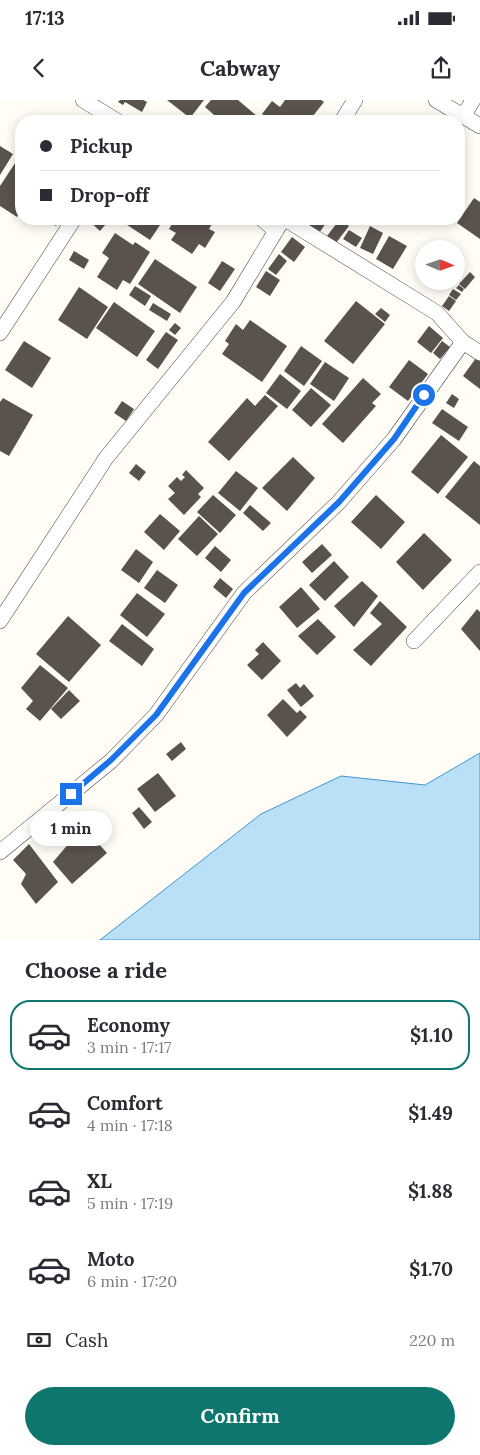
<!DOCTYPE html>
<meta charset="utf-8">
<style>
:root{--surface:#fff;--page:#f2f2f3;--text:#2b2b33;--muted:#7c7c81;--line:#e1e1e2;--accent:#0f766e}
body{margin:0;font-family:Lora,serif;background:var(--page);color:var(--text);height:100vh;display:flex;flex-direction:column;font-size:19px;white-space:nowrap}
*{box-sizing:border-box;margin:0}
p{font-size:16px;color:var(--muted)}
.icon{flex:none;width:28px;height:28px;fill:none;stroke:currentColor;stroke-width:2;stroke-linecap:round;stroke-linejoin:round}
.map{position:relative;height:840px;overflow:hidden}
.side{display:flex;flex-direction:column;background:var(--surface);flex:1}
.side>*{flex:none}
.top-card{position:absolute;left:15px;top:15px;width:450px;height:110px;border-radius:20px;box-shadow:0 2px 12px #0003;display:grid;align-content:center;height:110px;padding:0 25px;background:var(--surface)}
.needle{width:32px;rotate:92deg}
.fabs{position:absolute;left:415px;top:140px;display:grid;gap:10px}
.fabs a{display:grid;place-items:center;width:50px;height:50px;border-radius:50%;background:var(--surface);box-shadow:0 2px 12px #0003;font-size:25px}
.end{position:absolute;width:22px;height:22px;margin:-11px;border:6px solid #1a73e8;background:#fff;box-shadow:0 0 0 2px #fff}
.from{border-radius:50%}
.bubble{position:absolute;height:35px;border-radius:18px;background:var(--surface);box-shadow:0 2px 12px #0003;font-size:16px;font-weight:800;line-height:35px;text-align:center}
.top-card b{display:flex;align-items:center;gap:18px;height:48px;font-size:19px}
.top-card b+b{border-top:1px solid var(--line)}
.top-card i{width:12px;height:12px;background:var(--text)}
ul{padding:0;list-style:none}
li{display:flex;align-items:center;gap:15px;height:70px;margin:0 10px 8px;padding:0 15px;border:2px solid transparent;border-radius:20px}
li div{flex:1}
li b{display:block;font-size:19px}
li em{font-style:normal;font-weight:800}
li.current{border-color:var(--accent)}
li>.icon{width:45px;height:45px;stroke-width:1.5}
h2{padding:0 25px;font-size:22px;line-height:60px}
.pay{display:flex;align-items:center;gap:12px;height:55px;padding:0 25px;font-size:19px}
.pay p{margin-inline-start:auto}
.cta{display:flex;gap:10px;margin-top:auto;padding:10px 25px}
.cta a{flex:1;height:58px;border-radius:30px;background:var(--accent);color:#fff;font-size:20px;font-weight:800;line-height:58px;text-align:center}
.status{display:flex;justify-content:space-between;align-items:center;height:35px;padding:0 25px;background:var(--surface);direction:ltr}
.status svg{height:14px;fill:currentColor}
header{display:flex;justify-content:space-between;align-items:center;height:65px;padding:0 25px;background:var(--surface);font-size:22px;font-weight:800}
.map>svg:first-child{display:block}
</style>
<div class="status"><b>17:13</b><svg viewBox="0 0 49 12"><path d="M0 12V9h3v3zM5 12V6h3v6zM10 12V3h3v9zM15 12V0h3v12zM26 1h20v11H26zM47 4h2v5h-2z"/></svg></div>
<header><svg class="icon" aria-label="back" viewBox="0 0 24 24"><path d="M15 5l-7 7 7 7"/></svg>Cabway<svg class="icon" aria-label="share" viewBox="0 0 24 24"><path d="M12 15V3M7 8l5-5 5 5M5 13v7h14v-7"/></svg></header>
<div class="map">
<svg width="480" height="840" viewBox="0 0 480 840">
<rect width="100%" height="100%" fill="#fffdf5"/>
<!-- water -->
<path fill="#b9e0f7" stroke="#3f96cf" d="M 480,653 L 480,840 L 100,840 L 261,714 L 341,676 L 425,685 Z"/>
<!-- building -->
<path fill="#5a524d" d="M 120,0 L 143,0 L 147,2 L 142,12 L 125,2 L 123,5 L 118,2 Z
M 167,0 L 204,0 L 190,18 Z
M 211,0 L 238,0 L 258,17 L 255,21 L 221,21 L 205,7 Z
M 285,0 L 321,0 L 324,2 L 309,21 L 271,21 L 262,14 L 272,1 L 280,7 Z
M 430,15 L 440,21 L 425,21 Z
M 0,46 L 13,54 L 0,75 Z
M 21,54 L 21,110 L 17,117 L 0,106 L 0,86 Z
M 474,98 L 480,102 L 480,139 L 457,123 Z
M 45,119 L 61,119 L 56,126 Z
M 93,119 L 100,119 L 106,124 L 100,131 L 90,122 Z
M 118,119 L 164,119 L 150,140 Z
M 175,119 L 215,119 L 209,129 L 215,132 L 205,148 L 199,144 L 192,154 L 171,140 L 176,133 L 169,129 Z
M 303,119 L 329,119 L 319,133 L 302,122 Z
M 340,119 L 349,126 L 336,143 L 327,136 Z
M 370,126 L 383,133 L 373,154 L 360,148 Z
M 349,130 L 362,138 L 356,147 L 343,139 Z
M 115,133 L 133,145 L 135,142 L 150,152 L 130,184 L 123,180 L 117,190 L 97,177 L 109,158 L 102,153 Z
M 389,136 L 407,146 L 393,169 L 376,159 Z
M 292,137 L 305,147 L 294,162 L 281,152 Z
M 74,151 L 89,160 L 84,169 L 69,160 Z
M 279,154 L 287,161 L 276,175 L 268,169 Z
M 155,159 L 197,187 L 180,213 L 138,184 Z
M 222,161 L 235,169 L 220,191 L 208,183 Z
M 266,171 L 280,180 L 270,196 L 256,187 Z
M 470,172 L 475,177 L 465,189 L 459,184 Z
M 459,185 L 464,189 L 462,192 L 456,188 Z
M 135,186 L 151,196 L 145,206 L 129,195 Z
M 79,187 L 108,207 L 87,239 L 58,220 Z
M 453,189 L 461,194 L 456,200 L 449,195 Z
M 449,196 L 456,201 L 449,211 L 442,206 Z
M 356,201 L 385,224 L 353,264 L 324,241 Z
M 114,202 L 155,231 L 137,257 L 96,228 Z
M 153,203 L 171,214 L 167,221 L 149,210 Z
M 381,208 L 390,215 L 385,222 L 375,214 Z
M 250,220 L 287,246 L 262,282 L 222,254 L 229,244 L 225,241 L 236,224 L 243,230 Z
M 175,223 L 181,228 L 175,235 L 169,230 Z
M 429,226 L 443,238 L 431,253 L 417,242 Z
M 166,232 L 178,240 L 158,269 L 146,260 Z
M 24,241 L 51,258 L 32,288 L 5,270 Z
M 442,241 L 450,247 L 440,259 L 433,253 Z
M 301,246 L 322,261 L 304,286 L 284,271 Z
M 476,258 L 480,261 L 480,289 L 463,276 Z
M 409,260 L 428,274 L 408,301 L 389,287 Z
M 325,262 L 349,278 L 334,301 L 310,284 Z
M 280,274 L 301,291 L 287,309 L 266,293 Z
M 363,278 L 381,294 L 372,303 L 376,306 L 343,343 L 322,324 Z
M 311,288 L 331,305 L 311,327 L 292,310 Z
M 452,294 L 459,299 L 454,308 L 446,303 Z
M 265,295 L 278,306 L 229,361 L 208,342 L 247,298 L 255,306 Z
M 3,298 L 33,315 L 9,356 L 0,351 L 0,302 Z
M 122,301 L 134,309 L 126,321 L 114,313 Z
M 442,309 L 468,327 L 459,341 L 432,323 Z
M 441,335 L 468,357 L 438,394 L 411,372 Z
M 293,357 L 315,378 L 287,411 L 262,388 Z
M 474,361 L 480,366 L 480,425 L 445,397 Z
M 136,364 L 146,372 L 139,381 L 129,373 Z
M 186,370 L 204,388 L 198,394 L 201,397 L 184,415 L 168,399 L 175,393 L 168,386 L 177,377 L 181,381 L 185,377 L 182,375 Z
M 236,371 L 258,388 L 240,411 L 218,393 Z
M 213,395 L 236,415 L 220,433 L 197,412 Z
M 376,395 L 405,422 L 381,449 L 351,422 Z
M 250,405 L 271,423 L 263,431 L 243,413 Z
M 160,414 L 180,431 L 164,450 L 144,432 Z
M 199,416 L 218,434 L 197,456 L 178,439 Z
M 424,433 L 452,460 L 423,490 L 396,462 Z
M 322,444 L 332,455 L 312,473 L 302,462 Z
M 215,446 L 231,460 L 221,472 L 205,458 Z
M 136,449 L 153,462 L 139,483 L 121,470 Z
M 334,461 L 349,477 L 325,501 L 309,485 Z
M 157,470 L 178,485 L 165,503 L 144,488 Z
M 220,478 L 233,489 L 226,498 L 213,487 Z
M 362,481 L 378,496 L 354,527 L 334,506 Z
M 301,487 L 320,509 L 297,528 L 279,507 Z
M 137,493 L 165,514 L 147,537 L 120,515 Z
M 380,501 L 407,527 L 371,566 L 353,550 L 382,524 L 370,513 Z
M 477,509 L 480,512 L 480,551 L 461,529 Z
M 68,516 L 101,545 L 69,582 L 36,554 Z
M 318,519 L 336,537 L 317,555 L 298,536 Z
M 122,524 L 154,549 L 142,566 L 109,541 Z
M 263,542 L 281,561 L 262,580 L 247,565 L 259,554 L 255,550 Z
M 40,565 L 68,588 L 40,621 L 26,609 L 33,601 L 21,588 Z
M 296,583 L 300,588 L 304,584 L 314,596 L 301,607 L 287,590 Z
M 69,590 L 80,601 L 61,619 L 51,609 Z
M 283,599 L 297,613 L 300,610 L 307,617 L 287,637 L 267,615 Z
M 181,642 L 186,649 L 172,661 L 166,654 Z
M 158,673 L 176,696 L 155,712 L 137,689 Z
M 139,707 L 152,722 L 144,729 L 132,713 Z
M 79,722 L 107,753 L 72,784 L 53,762 L 70,742 L 66,734 Z
M 29,744 L 58,782 L 36,804 L 21,784 L 26,774 L 13,760 Z"/>
<g fill="none" stroke-linecap="round" stroke-linejoin="round">
<!-- minor casing -->
<g stroke="#444" stroke-width="16">
<path id="minor" d="M 83,0 L 117,21
M 436,0 L 480,26
M 464,15 L 473,0
M 342,21 L 355,0
M 262,119 L 276,131
M 285,119 L 437,213 L 463,242 L 480,253
M 0,233 L 74,119
M 0,521 L 106,358 L 233,202 L 283,119
M 414,541 L 480,472
M 0,752 L 111,661 L 156,615 L 244,493 L 339,402 L 394,339 L 463,242"/>
</g>
<!-- minor -->
<use href="#minor" stroke="#fff" stroke-width="15"/>
</g>
<g fill="none" stroke-linecap="round" stroke-linejoin="round">
<!-- route -->
<path stroke="#1a73e8" stroke-width="6" d="M 71,694 L 111,660 L 156,615 L 244,493 L 339,402 L 394,339 L 424,295"/>
</g>
</svg>
<div class="fabs">
<a><svg class="needle" viewBox="-14 -14 28 28"><path d="M0-13l5 13h-10z" fill="#e53935"/><path d="M0 13l5-13h-10z" fill="#7c7c81"/></svg></a>
</div>
<i class="end from" style="left:424px;top:295px"></i>
<i class="end" style="left:71px;top:694px"></i>
<div class="bubble" style="left:30px;top:711px;width:82px">1 min</div>
<div class="top-card">
<b><i class="from"></i>Pickup</b>
<b><i></i>Drop-off</b>
</div>
</div>
<section class="side">
<h2>Choose a ride</h2>
<ul>
<li class="current"><svg class="icon" aria-label="car" viewBox="0 0 24 24"><path d="M5 17H2v-5l4-1 3-4h7l3 4 3 1v5h-3M9 17h6M6 11h13"/><circle cx="7" cy="17" r="2"/><circle cx="17" cy="17" r="2"/></svg><div><b>Economy</b><p>3 min · 17:17</p></div><em>$1.10</em></li>
<li><svg class="icon" aria-label="car" viewBox="0 0 24 24"><path d="M5 17H2v-5l4-1 3-4h7l3 4 3 1v5h-3M9 17h6M6 11h13"/><circle cx="7" cy="17" r="2"/><circle cx="17" cy="17" r="2"/></svg><div><b>Comfort</b><p>4 min · 17:18</p></div><em>$1.49</em></li>
<li><svg class="icon" aria-label="car" viewBox="0 0 24 24"><path d="M5 17H2v-5l4-1 3-4h7l3 4 3 1v5h-3M9 17h6M6 11h13"/><circle cx="7" cy="17" r="2"/><circle cx="17" cy="17" r="2"/></svg><div><b>XL</b><p>5 min · 17:19</p></div><em>$1.88</em></li>
<li><svg class="icon" aria-label="car" viewBox="0 0 24 24"><path d="M5 17H2v-5l4-1 3-4h7l3 4 3 1v5h-3M9 17h6M6 11h13"/><circle cx="7" cy="17" r="2"/><circle cx="17" cy="17" r="2"/></svg><div><b>Moto</b><p>6 min · 17:20</p></div><em>$1.70</em></li>
</ul>
<div class="pay"><svg class="icon" aria-label="cash" viewBox="0 0 24 24"><path d="M3 7h18v10H3z"/><circle cx="12" cy="12" r="2"/></svg>Cash<p>220 m</p></div>
<div class="cta"><a>Confirm</a></div>
</section>
